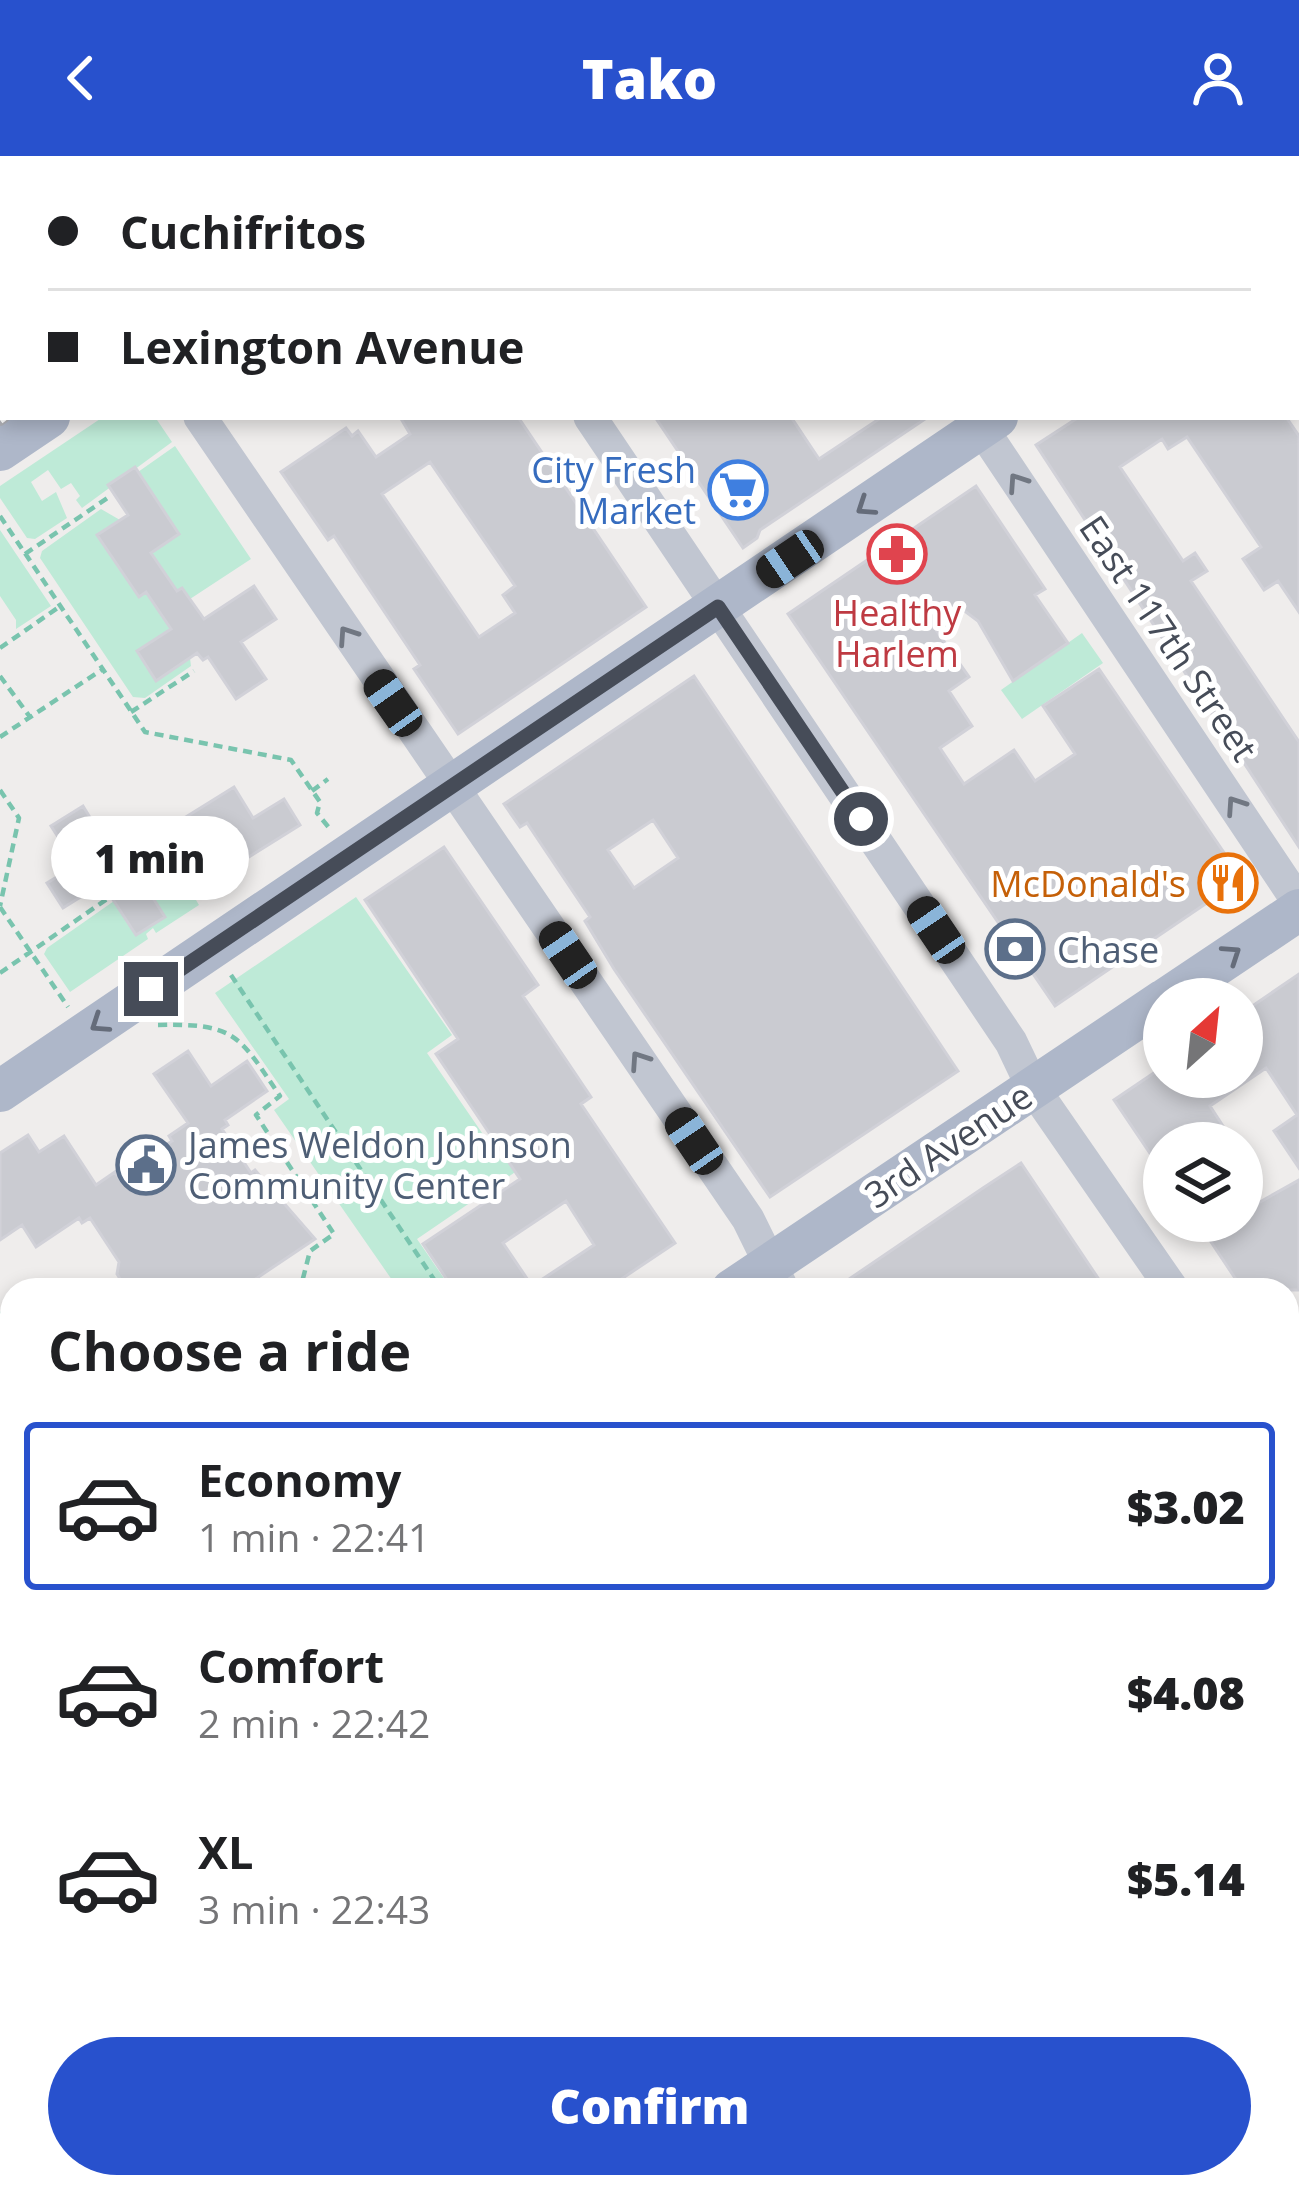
<!DOCTYPE html>
<meta charset="utf-8">
<style>
:root{--surface:#fff;--page:#f6f6f6;--text:#202124;--muted:#757577;--line:#e0e0e0;--accent:#2851cd}
body{margin:0;font-family:"Open Sans",sans-serif;background:var(--page);color:var(--text);height:100vh;display:flex;flex-direction:column;font-size:45px;white-space:nowrap}
*{box-sizing:border-box;margin:0}
p{font-size:39px;color:var(--muted)}
.icon{flex:none;width:66px;height:66px;fill:none;stroke:currentColor;stroke-width:2;stroke-linecap:round;stroke-linejoin:round}
.map{position:relative;flex:1;overflow:hidden}
.details{position:absolute;left:0px;top:1122px;width:1299px;height:921px;display:flex;flex-direction:column;background:var(--surface);border-radius:36px 36px 0 0;box-shadow:0 6px 18px #0003}
.details>*{flex:none}
.banner{position:absolute;left:0px;top:0px;width:1299px;height:264px;box-shadow:0 6px 18px #0003;display:grid;align-content:center;height:264px;padding:0 48px;background:var(--surface)}
.needle{width:78px;rotate:27deg}
.buttons{position:absolute;left:1143px;top:822px;display:grid;gap:24px}
.buttons a{display:grid;place-items:center;width:120px;height:120px;border-radius:50%;background:var(--surface);box-shadow:0 6px 18px #0003;font-size:60px}
.end{position:absolute;width:54px;height:54px;margin:-27px;border:15px solid #464c58;background:#fff;box-shadow:0 0 0 6px #fff}
.from{border-radius:50%}
.bubble{position:absolute;height:84px;border-radius:42px;background:var(--surface);box-shadow:0 6px 18px #0003;font-size:39px;font-weight:800;line-height:84px;text-align:center}
.car{position:absolute;width:36px;height:72px;margin:-36px -18px;border-radius:15px;box-shadow:0 0 9px 3px #0007;background:linear-gradient(#222 24%,#8ab4d8 0 40%,#222 0 76%,#8ab4d8 0 86%,#222 0)}
.banner b{display:flex;align-items:center;gap:42px;height:114px;font-size:45px}
.banner b+b{border-top:3px solid var(--line)}
.banner i{width:30px;height:30px;background:var(--text)}
ul{padding:0;list-style:none}
li{display:flex;align-items:center;gap:36px;height:168px;margin:0 24px 18px;padding:0 24px;border:6px solid transparent;border-radius:12px}
li div{flex:1}
li b{display:block;font-size:45px}
li em{font-style:normal;font-weight:800}
li.active{border-color:var(--accent)}
li>.icon{width:108px;height:108px;stroke-width:1.5}
h2{padding:0 48px;font-size:54px;line-height:144px}
.action{display:flex;gap:24px;margin-top:auto;padding:24px 48px}
.action a{flex:1;height:138px;border-radius:72px;background:var(--accent);color:#fff;font-size:48px;font-weight:800;line-height:138px;text-align:center}
header{display:flex;justify-content:space-between;align-items:center;height:156px;padding:0 48px;background:var(--accent);color:#fff;font-size:54px;font-weight:800}
.map>svg:first-child{display:block}
</style>
<header><svg class="icon" aria-label="back" viewBox="0 0 24 24"><path d="M15 5l-7 7 7 7"/></svg>Tako<svg class="icon" aria-label="person" viewBox="0 0 24 24"><circle cx="12" cy="8" r="4"/><path d="M4 21q1-7 8-7t8 7"/></svg></header>
<div class="map">
<svg width="1299" height="2042" viewBox="0 0 1299 2042">
<rect width="100%" height="100%" fill="#efedec"/>
<!-- green -->
<path fill="#beead7" d="M 103,261 L 155,261 L 172,286 L 82,352 L 76,344 L 80,340 L 71,327 L 61,333 L 48,314 L 31,326 L 42,345 L 56,336 L 67,362 L 35,383 L 27,382 L 0,342 L 0,330 Z
M 175,290 L 251,403 L 190,443 L 183,432 L 176,436 L 151,397 L 179,377 L 138,316 Z
M 101,353 L 120,364 L 98,380 L 138,440 L 146,436 L 171,473 L 137,496 L 156,524 L 190,502 L 191,510 L 145,542 L 133,541 L 40,402 L 42,395 Z
M 0,374 L 51,450 L 16,473 L 16,464 L 0,440 Z
M 1082,477 L 1103,507 L 1022,563 L 1001,534 Z
M 172,704 L 199,749 L 156,777 L 153,772 L 146,778 L 148,783 L 70,836 L 44,798 L 47,792 L 114,745 L 136,779 L 164,761 L 141,723 Z
M 356,741 L 452,879 L 427,897 L 500,1003 L 533,982 L 543,997 L 417,1083 L 452,1134 L 399,1134 L 274,954 L 289,943 L 215,837 Z"/>
<!-- building -->
<path fill="#cacbd1" stroke="#d1d1d8" stroke-width="3" fill-rule="evenodd" d="M 400,261 L 518,261 L 646,451 L 458,578 L 414,513 L 420,509 L 355,412 L 334,380 L 328,384 L 281,316 L 346,272 L 352,280 L 358,275 L 376,301 L 410,278 ZM 430,306 L 515,430 L 503,439 L 515,457 L 479,481 L 382,338 Z
M 655,261 L 791,261 L 819,303 L 882,261 L 928,261 L 760,374 L 757,382 L 743,392 Z
M 1079,261 L 1286,261 L 1299,280 L 1299,456 L 1278,425 L 1264,434 L 1243,403 L 1261,391 L 1187,281 L 1168,293 L 1162,283 L 1120,311 L 1183,405 L 1195,397 L 1207,415 L 1191,425 L 1299,586 L 1299,691 L 1036,289 Z
M 135,311 L 179,378 L 151,397 L 177,435 L 182,432 L 204,463 L 254,430 L 276,463 L 241,486 L 266,523 L 236,543 L 208,501 L 203,504 L 197,497 L 156,525 L 137,495 L 171,473 L 146,436 L 139,441 L 97,379 L 128,359 L 108,329 Z
M 976,330 L 1045,433 L 1035,439 L 1068,487 L 1013,525 L 978,465 L 962,453 L 934,471 L 969,521 L 949,535 L 972,570 L 940,592 L 964,628 L 1014,594 L 1035,625 L 1075,598 L 1043,550 L 1099,513 L 1242,723 L 1055,850 L 788,458 Z
M 694,520 L 958,915 L 770,1041 L 614,813 L 585,765 L 590,761 L 535,679 L 527,667 L 520,671 L 504,648 ZM 653,664 L 678,702 L 634,732 L 608,694 Z
M 234,631 L 253,662 L 284,643 L 300,669 L 233,711 L 214,681 L 141,723 L 165,761 L 136,779 L 106,733 L 99,737 L 95,732 L 63,752 L 47,727 L 76,709 L 51,670 L 83,650 L 113,699 L 149,676 L 152,682 Z
M 444,691 L 538,829 L 523,840 L 591,941 L 581,948 L 675,1087 L 605,1134 L 454,1134 L 423,1088 L 520,1023 L 436,898 L 458,883 L 365,744 ZM 566,1045 L 594,1089 L 532,1130 L 503,1087 Z
M 1299,818 L 1299,1012 L 1274,975 L 1297,959 L 1266,912 L 1210,950 L 1234,987 L 1164,987 L 1164,1018 L 1114,944 L 1164,910 L 1164,921 L 1242,921 L 1242,857 Z
M 188,895 L 211,930 L 247,905 L 267,935 L 225,964 L 228,969 L 222,973 L 251,1017 L 255,1014 L 315,1083 L 239,1134 L 127,1134 L 117,1118 L 119,1106 L 90,1062 L 82,1067 L 79,1062 L 36,1091 L 22,1069 L 0,1084 L 0,997 L 28,979 L 39,996 L 64,980 L 96,1029 L 115,1016 L 118,1021 L 172,985 L 169,980 L 188,967 L 154,918 Z
M 1021,1007 L 1106,1134 L 833,1134 L 983,1032 Z
M 1299,1024 L 1299,1134 L 1243,1134 L 1207,1080 L 1228,1065 L 1242,1065 L 1242,1056 Z"/>
<g fill="none" stroke-linecap="round" stroke-linejoin="round">
<!-- path -->
<path stroke="#79c4ae" stroke-width="4.5" stroke-dasharray="9 6" stroke-linecap="butt" d="M 0,360 L 145,576 L 291,604 L 320,646 L 317,657 L 330,673
M 25,398 L 109,341
M 0,492 L 59,451
M 0,520 L 30,561
M 131,556 L 194,515
M 0,581 L 103,513
M 0,634 L 19,662 L 0,750
M 312,635 L 328,623
M 0,751 L 68,851
M 0,817 L 107,743
M 231,819 L 441,1134
M 158,869 C 237,867 239,880 280,940 L 256,959 L 334,1078 L 310,1095 L 300,1134
M 0,1156 L 12,1174
M 0,1268 L 12,1285
M 0,1331 L 12,1323
M 0,1413 L 12,1431
M 1031,2031 L 1038,2042
M 425,2042 L 442,2031
M 568,2042 L 585,2031"/>
<!-- minor -->
<path stroke="#c1c6d1" stroke-width="33" d="M 16,0 L 18,3
M 796,0 L 798,3
M 1155,0 L 1157,3
M 1296,209 L 1299,213
M 200,261 L 748,1063 L 783,1134
M 590,261 L 1011,886 L 1033,932 L 1173,1134
M 974,261 L 1299,747
M 1287,1299 L 1299,1316
M 0,1536 L 12,1554
M 1287,1882 L 1299,1900
M 336,2031 L 343,2042
M 686,2031 L 694,2042"/>
<!-- major -->
<path stroke="#aeb7c9" stroke-width="42" d="M 266,3 L 271,0
M 435,3 L 440,0
M 1296,61 L 1299,59
M 0,182 L 3,180
M 0,294 L 49,261
M 1166,843 L 1299,754
M 0,935 L 997,261
M 732,1134 L 1164,844
M 0,1628 L 12,1620
M 1287,1726 L 1299,1718
M 822,2042 L 839,2031"/>
<!-- rail casing -->
<g stroke="#afb0b6" stroke-width="12">
<path id="rail" d="M 308,3 L 313,0
M 335,3 L 339,0
M 361,3 L 365,0
M 387,3 L 391,0
M 0,211 L 3,209
M 0,264 L 4,261"/>
</g>
<!-- rail -->
<use href="#rail" stroke="#fff" stroke-width="8" stroke-dasharray="22" stroke-linecap="butt"/>
</g>
<!-- one-way arrows -->
<defs><path id="oneway-chevron" d="M-2-3.5L2.5 0L-2 3.5" fill="none" stroke-width="1.6" stroke-linecap="round" stroke-linejoin="round" transform="scale(3)"/></defs>
<g stroke="#717782">
<use href="#oneway-chevron" transform="translate(1017 326) rotate(-124)"/>
<use href="#oneway-chevron" transform="translate(347 479) rotate(-124)"/>
<use href="#oneway-chevron" transform="translate(1235 649) rotate(-124)"/>
<use href="#oneway-chevron" transform="translate(639 904) rotate(-124)"/>
</g>
<g stroke="#656c7a">
<use href="#oneway-chevron" transform="translate(865 351) rotate(146)"/>
<use href="#oneway-chevron" transform="translate(1232 798) rotate(-34)"/>
<use href="#oneway-chevron" transform="translate(99 868) rotate(146)"/>
</g>
<g fill="none" stroke-linecap="round" stroke-linejoin="round">
<!-- route -->
<path stroke="#464c58" stroke-width="15" d="M 151,833 L 718,451 L 861,663"/>
</g>
<!-- icons -->
<defs>
<g id="supermarket-ring" transform="scale(3)"><circle r="9.5" fill="#fff" stroke="#3f7fe0" stroke-width="1.5"/><path d="M-6-5.5h2.5l.6 2H6L4.5 2H-2.5L-4.4-4H-6ZM-1.5 3.2a1.3 1.3 0 1 0 .1 0ZM3 3.2a1.3 1.3 0 1 0 .1 0Z" fill="#3f7fe0"/></g>
<g id="pharmacy-ring" transform="scale(3)"><circle r="9.5" fill="#fff" stroke="#e0444e" stroke-width="1.5"/><path d="M-2-6h4v4h4v4h-4v4h-4v-4h-4v-4h4Z" fill="#e0444e"/></g>
<g id="restaurant-ring" transform="scale(3)"><circle r="9.5" fill="#fff" stroke="#e8710a" stroke-width="1.5"/><path d="M-5-6h1v4h1v-4h1v4h1v-4h1v5L-1.5 .5V6h-2V.5L-5-1ZM5-6V6H3V1.5H1.5Q1.5-4 5-6Z" fill="#e8710a"/></g>
<g id="bank-ring" transform="scale(3)"><circle r="9.5" fill="#fff" stroke="#5c6f8a" stroke-width="1.5"/><path d="M-6-4H6V4H-6ZM0-2.3a2.3 2.3 0 1 0 0 4.6a2.3 2.3 0 1 0 0-4.6Z" fill="#5c6f8a"/></g>
<g id="civic-ring" transform="scale(3)"><circle r="9.5" fill="#fff" stroke="#5c6f8a" stroke-width="1.5"/><path d="M-.6-6.5H3V-4.5H.6V-3L4-1V1h2V6H-6V1h2V-1L-.6-3ZM-1.2 2.5V6h2.4V2.5Z" fill="#5c6f8a"/></g>
</defs>
<g fill-rule="evenodd">
<use href="#supermarket-ring" x="738" y="334"/>
<use href="#pharmacy-ring" x="897" y="398"/>
<use href="#restaurant-ring" x="1228" y="727"/>
<use href="#bank-ring" x="1015" y="793"/>
<use href="#civic-ring" x="146" y="1009"/>
</g>
<g text-anchor="middle" dominant-baseline="central" stroke-width="10" stroke-linejoin="round" paint-order="stroke">
<!-- shop labels -->
<g font-size="36" fill="#366cbe" stroke="#fff" text-anchor="end">
<text x="696" y="313">City Fresh<tspan x="696" dy="41">Market</tspan></text>
</g>
<!-- health labels -->
<g font-size="36" fill="#be3a42" stroke="#fff">
<text x="897" y="456">Healthy<tspan x="897" dy="41">Harlem</tspan></text>
</g>
<!-- street labels -->
<g font-size="36" fill="#464c58" stroke="#fff">
<text transform="translate(1169 482) rotate(56)">East 117th Street</text>
<text transform="translate(948 989) rotate(-34)">3rd Avenue</text>
</g>
<!-- food labels -->
<g font-size="36" fill="#c56008" stroke="#fff" text-anchor="end">
<text x="1186" y="727">McDonald's</text>
</g>
<!-- service labels -->
<g font-size="36" fill="#4e5e75" stroke="#fff" text-anchor="start">
<text x="1057" y="793">Chase</text>
<text x="188" y="988">James Weldon Johnson<tspan x="188" dy="41">Community Center</tspan></text>
</g>
</g>
</svg>
<div class="buttons">
<a><svg class="needle" viewBox="-14 -14 28 28"><path d="M0-13l5 13h-10z" fill="#e53935"/><path d="M0 13l5-13h-10z" fill="#757577"/></svg></a>
<a><svg class="icon" aria-label="layers" viewBox="0 0 24 24"><path d="M12 4l9 5-9 5-9-5zM3 14l9 5 9-5"/></svg></a>
</div>
<i class="end from" style="left:861px;top:663px"></i>
<i class="end" style="left:151px;top:833px"></i>
<div class="bubble" style="left:51px;top:660px;width:198px">1 min</div>
<i class="car" style="left:790px;top:403px;rotate:236deg"></i>
<i class="car" style="left:393px;top:547px;rotate:325deg"></i>
<i class="car" style="left:936px;top:774px;rotate:326deg"></i>
<i class="car" style="left:568px;top:799px;rotate:326deg"></i>
<i class="car" style="left:694px;top:985px;rotate:326deg"></i>
<div class="banner">
<b><i class="from"></i>Cuchifritos</b>
<b><i></i>Lexington Avenue</b>
</div>
<section class="details">
<h2>Choose a ride</h2>
<ul>
<li class="active"><svg class="icon" aria-label="car" viewBox="0 0 24 24"><path d="M5 17H2v-5l4-1 3-4h7l3 4 3 1v5h-3M9 17h6M6 11h13"/><circle cx="7" cy="17" r="2"/><circle cx="17" cy="17" r="2"/></svg><div><b>Economy</b><p>1 min · 22:41</p></div><em>$3.02</em></li>
<li><svg class="icon" aria-label="car" viewBox="0 0 24 24"><path d="M5 17H2v-5l4-1 3-4h7l3 4 3 1v5h-3M9 17h6M6 11h13"/><circle cx="7" cy="17" r="2"/><circle cx="17" cy="17" r="2"/></svg><div><b>Comfort</b><p>2 min · 22:42</p></div><em>$4.08</em></li>
<li><svg class="icon" aria-label="car" viewBox="0 0 24 24"><path d="M5 17H2v-5l4-1 3-4h7l3 4 3 1v5h-3M9 17h6M6 11h13"/><circle cx="7" cy="17" r="2"/><circle cx="17" cy="17" r="2"/></svg><div><b>XL</b><p>3 min · 22:43</p></div><em>$5.14</em></li>
</ul>
<div class="action"><a>Confirm</a></div>
</section>
</div>
